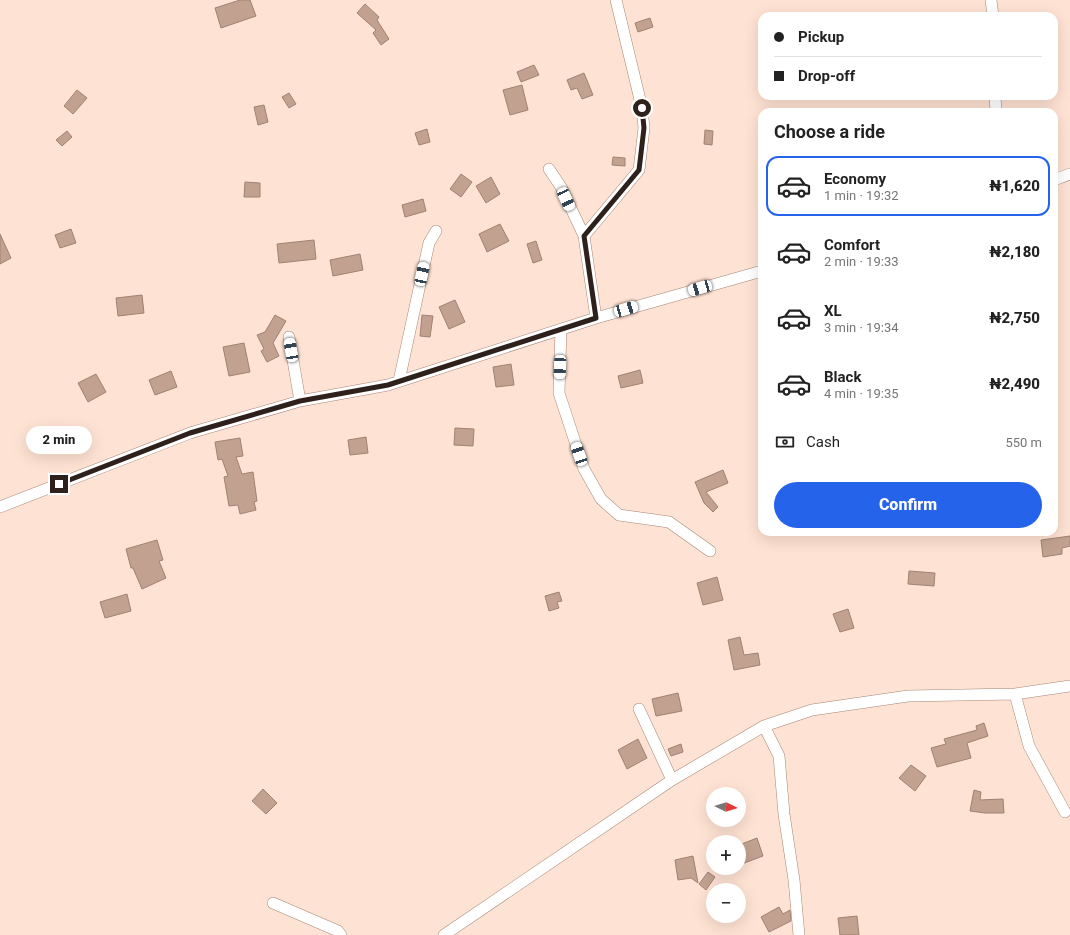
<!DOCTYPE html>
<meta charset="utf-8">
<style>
:root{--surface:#fff;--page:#f2f2f2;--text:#222;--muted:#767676;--line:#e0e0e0;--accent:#2563eb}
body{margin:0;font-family:Roboto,sans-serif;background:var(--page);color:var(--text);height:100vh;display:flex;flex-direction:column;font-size:15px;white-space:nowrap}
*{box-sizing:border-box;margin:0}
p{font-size:13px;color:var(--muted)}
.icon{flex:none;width:22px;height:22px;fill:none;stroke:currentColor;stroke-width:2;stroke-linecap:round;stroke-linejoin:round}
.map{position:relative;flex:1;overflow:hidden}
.details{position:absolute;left:758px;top:108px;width:300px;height:428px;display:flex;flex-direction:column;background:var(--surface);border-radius:12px;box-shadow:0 4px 16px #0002}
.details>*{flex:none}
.top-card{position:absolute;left:758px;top:12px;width:300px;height:88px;border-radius:12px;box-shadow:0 4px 16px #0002;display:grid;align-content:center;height:88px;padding:0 16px;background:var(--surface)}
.needle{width:26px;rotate:95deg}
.tools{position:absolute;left:706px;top:787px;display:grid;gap:8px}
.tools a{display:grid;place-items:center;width:40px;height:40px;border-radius:50%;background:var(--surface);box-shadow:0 4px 16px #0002;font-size:20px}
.end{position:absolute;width:18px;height:18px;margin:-9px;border:5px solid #2e211b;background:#fff;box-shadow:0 0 0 2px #fff}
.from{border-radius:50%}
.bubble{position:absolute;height:28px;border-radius:14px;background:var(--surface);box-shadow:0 4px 16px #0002;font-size:13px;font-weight:800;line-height:28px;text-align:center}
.car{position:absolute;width:12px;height:24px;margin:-12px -6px;border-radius:5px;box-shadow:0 0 3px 1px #0007;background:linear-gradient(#fff 24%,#345 0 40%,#fff 0 76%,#345 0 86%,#fff 0)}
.top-card b{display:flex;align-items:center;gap:14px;height:38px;font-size:15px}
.top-card b+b{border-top:1px solid var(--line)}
.top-card i{width:10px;height:10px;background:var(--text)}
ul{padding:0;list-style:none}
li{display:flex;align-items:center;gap:12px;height:60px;margin:0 8px 6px;padding:0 8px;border:2px solid transparent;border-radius:12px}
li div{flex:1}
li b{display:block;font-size:15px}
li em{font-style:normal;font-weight:800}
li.selected{border-color:var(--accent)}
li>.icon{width:36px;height:36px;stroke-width:1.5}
h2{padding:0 16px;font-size:18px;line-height:48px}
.pay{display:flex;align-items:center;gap:10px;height:44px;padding:0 16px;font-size:15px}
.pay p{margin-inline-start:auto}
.button{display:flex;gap:8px;margin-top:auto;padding:8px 16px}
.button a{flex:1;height:46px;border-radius:24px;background:var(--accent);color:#fff;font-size:16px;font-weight:800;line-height:46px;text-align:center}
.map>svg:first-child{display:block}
</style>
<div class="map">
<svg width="1070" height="935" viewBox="0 0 1070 935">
<rect width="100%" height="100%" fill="#fee2d3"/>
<!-- building -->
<path fill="#c2a190" stroke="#a18271" d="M 240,0 L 250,0 L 256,16 L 221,28 L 215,8 Z
M 365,4 L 379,17 L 377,20 L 389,39 L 381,45 L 373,33 L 376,30 L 357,13 Z
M 650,18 L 653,27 L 638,32 L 635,23 Z
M 534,65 L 539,75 L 521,82 L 517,72 Z
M 584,73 L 593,95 L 582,99 L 577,88 L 571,90 L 567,80 Z
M 522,85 L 528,110 L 510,115 L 503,90 Z
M 77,90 L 87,98 L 73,114 L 64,106 Z
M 289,93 L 296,104 L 289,108 L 282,97 Z
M 264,105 L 268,122 L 258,125 L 254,107 Z
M 427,129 L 430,142 L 419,145 L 415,133 Z
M 705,130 L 713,131 L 712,145 L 704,144 Z
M 67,131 L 72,137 L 62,146 L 56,140 Z
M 613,157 L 625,158 L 625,166 L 612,165 Z
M 461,174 L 472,182 L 461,197 L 450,189 Z
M 491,177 L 500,194 L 486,203 L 476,186 Z
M 245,182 L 260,183 L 260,197 L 244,197 Z
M 423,199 L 426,211 L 405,217 L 402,205 Z
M 500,224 L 509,241 L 487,252 L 479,234 Z
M 71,229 L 76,243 L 60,248 L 55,235 Z
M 0,234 L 11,258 L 0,264 Z
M 314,240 L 316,259 L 279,263 L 277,244 Z
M 536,241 L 542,260 L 533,263 L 527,244 Z
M 360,254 L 363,270 L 333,276 L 330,260 Z
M 142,295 L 144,313 L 118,316 L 116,298 Z
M 455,300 L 465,322 L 449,329 L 439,307 Z
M 275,315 L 286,321 L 273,343 L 279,356 L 267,362 L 261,351 L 264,349 L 257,335 L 265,332 Z
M 422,315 L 433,316 L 430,337 L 420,336 Z
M 244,343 L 250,372 L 229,376 L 223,347 Z
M 511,364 L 514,385 L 496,387 L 493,367 Z
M 640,370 L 643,383 L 621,388 L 618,376 Z
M 171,371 L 177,387 L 155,395 L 149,380 Z
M 96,374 L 106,392 L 88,402 L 78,383 Z
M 455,428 L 474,429 L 473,446 L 454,445 Z
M 366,437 L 368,453 L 350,455 L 348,440 Z
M 240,438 L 243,456 L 236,457 L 242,474 L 253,472 L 257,501 L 254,502 L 256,510 L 240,514 L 238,505 L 229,506 L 224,477 L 228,476 L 222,459 L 218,460 L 215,442 Z
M 723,470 L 728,483 L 706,492 L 718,507 L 713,512 L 704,503 L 695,482 Z
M 1070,536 L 1070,546 L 1062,548 L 1062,554 L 1043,557 L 1041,540 Z
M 157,540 L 163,560 L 159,561 L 166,578 L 142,589 L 133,568 L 131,568 L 126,549 Z
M 909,571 L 935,573 L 934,586 L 908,584 Z
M 717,577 L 723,600 L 703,605 L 697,583 Z
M 559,592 L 562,601 L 557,602 L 559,608 L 549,611 L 545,596 Z
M 127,594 L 131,611 L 105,618 L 100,602 Z
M 848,609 L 854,628 L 840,632 L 833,614 Z
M 740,637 L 744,655 L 758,653 L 760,665 L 734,670 L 728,640 Z
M 678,693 L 682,711 L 656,716 L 652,699 Z
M 984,723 L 988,736 L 967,743 L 971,758 L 937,767 L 931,748 L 946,744 L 944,739 L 977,730 L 976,726 Z
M 638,739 L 647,758 L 627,769 L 618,750 Z
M 681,744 L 683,752 L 671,756 L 668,749 Z
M 911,765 L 926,776 L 915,791 L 899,778 Z
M 263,789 L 277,803 L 266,814 L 252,801 Z
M 974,790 L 981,792 L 980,800 L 1003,799 L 1004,813 L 985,813 L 970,811 Z
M 757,838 L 763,856 L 739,865 L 739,845 Z
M 693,856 L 698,883 L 691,878 L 678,880 L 675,860 Z
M 708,872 L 715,877 L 706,890 L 699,884 Z
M 779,907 L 783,914 L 790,910 L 791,921 L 769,932 L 761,917 Z
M 857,916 L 859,935 L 840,935 L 838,918 Z"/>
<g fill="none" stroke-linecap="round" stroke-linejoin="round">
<!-- minor casing -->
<g stroke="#a68675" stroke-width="12">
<path id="minor" d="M 991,0 L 993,16
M 995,96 L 996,112
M 549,169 L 561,187 L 584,236 L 596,318
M 1054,180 L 1070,174
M 584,236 L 639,170 L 644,128 L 642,108 L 616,0
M 561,329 L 559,393 L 584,469 L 601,499 L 619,515 L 669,522 L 710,551
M 289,337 L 300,401
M 399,381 L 429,243 L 436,231
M 0,507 L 190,433 L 300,401 L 388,385 L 596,318 L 762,271
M 1015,694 L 1029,746 L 1065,812
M 639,709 L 672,780
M 764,726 L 779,756 L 784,814 L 794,880 L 799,935
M 273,903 L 338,931 L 341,935
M 444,935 L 672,780 L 764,726 L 812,710 L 908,696 L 1015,694 L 1070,686"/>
</g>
<!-- minor -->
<use href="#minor" stroke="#fff" stroke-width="11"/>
</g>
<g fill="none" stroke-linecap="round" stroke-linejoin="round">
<!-- route -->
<path stroke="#2e211b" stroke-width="5" d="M 59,484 L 190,433 L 300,401 L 388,385 L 596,318 L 584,236 L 639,170 L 644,128 L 642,108"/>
</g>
</svg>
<div class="tools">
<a><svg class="needle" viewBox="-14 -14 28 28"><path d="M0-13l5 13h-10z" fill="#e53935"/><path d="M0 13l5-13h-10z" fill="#767676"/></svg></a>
<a>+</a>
<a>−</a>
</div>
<i class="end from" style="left:642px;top:108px"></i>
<i class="end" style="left:59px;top:484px"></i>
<div class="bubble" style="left:26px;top:426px;width:66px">2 min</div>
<i class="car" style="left:566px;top:199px;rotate:155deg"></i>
<i class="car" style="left:422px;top:274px;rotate:12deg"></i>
<i class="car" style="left:700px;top:288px;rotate:254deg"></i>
<i class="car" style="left:626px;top:309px;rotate:74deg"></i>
<i class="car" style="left:291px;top:350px;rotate:350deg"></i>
<i class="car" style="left:560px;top:367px;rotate:182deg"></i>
<i class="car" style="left:579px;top:454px;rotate:341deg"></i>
<div class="top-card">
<b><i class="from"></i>Pickup</b>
<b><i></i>Drop-off</b>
</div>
<section class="details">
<h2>Choose a ride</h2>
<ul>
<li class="selected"><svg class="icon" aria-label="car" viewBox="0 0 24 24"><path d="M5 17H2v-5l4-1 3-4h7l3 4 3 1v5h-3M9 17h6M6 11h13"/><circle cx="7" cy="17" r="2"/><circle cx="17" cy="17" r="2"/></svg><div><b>Economy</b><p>1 min · 19:32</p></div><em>₦1,620</em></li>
<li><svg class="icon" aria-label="car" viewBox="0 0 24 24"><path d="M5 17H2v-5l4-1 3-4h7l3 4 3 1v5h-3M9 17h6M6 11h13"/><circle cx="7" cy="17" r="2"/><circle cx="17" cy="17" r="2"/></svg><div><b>Comfort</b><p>2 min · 19:33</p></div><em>₦2,180</em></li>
<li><svg class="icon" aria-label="car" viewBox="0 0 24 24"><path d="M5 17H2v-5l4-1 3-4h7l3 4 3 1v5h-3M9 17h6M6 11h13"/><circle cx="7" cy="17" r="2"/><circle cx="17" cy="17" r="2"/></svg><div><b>XL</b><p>3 min · 19:34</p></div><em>₦2,750</em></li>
<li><svg class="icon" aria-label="car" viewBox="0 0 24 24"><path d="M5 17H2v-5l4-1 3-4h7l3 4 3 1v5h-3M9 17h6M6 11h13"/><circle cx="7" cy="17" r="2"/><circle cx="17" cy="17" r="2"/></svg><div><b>Black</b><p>4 min · 19:35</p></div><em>₦2,490</em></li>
</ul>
<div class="pay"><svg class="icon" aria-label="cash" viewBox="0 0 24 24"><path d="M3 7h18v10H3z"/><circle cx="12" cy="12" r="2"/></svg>Cash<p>550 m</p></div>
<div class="button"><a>Confirm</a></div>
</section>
</div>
